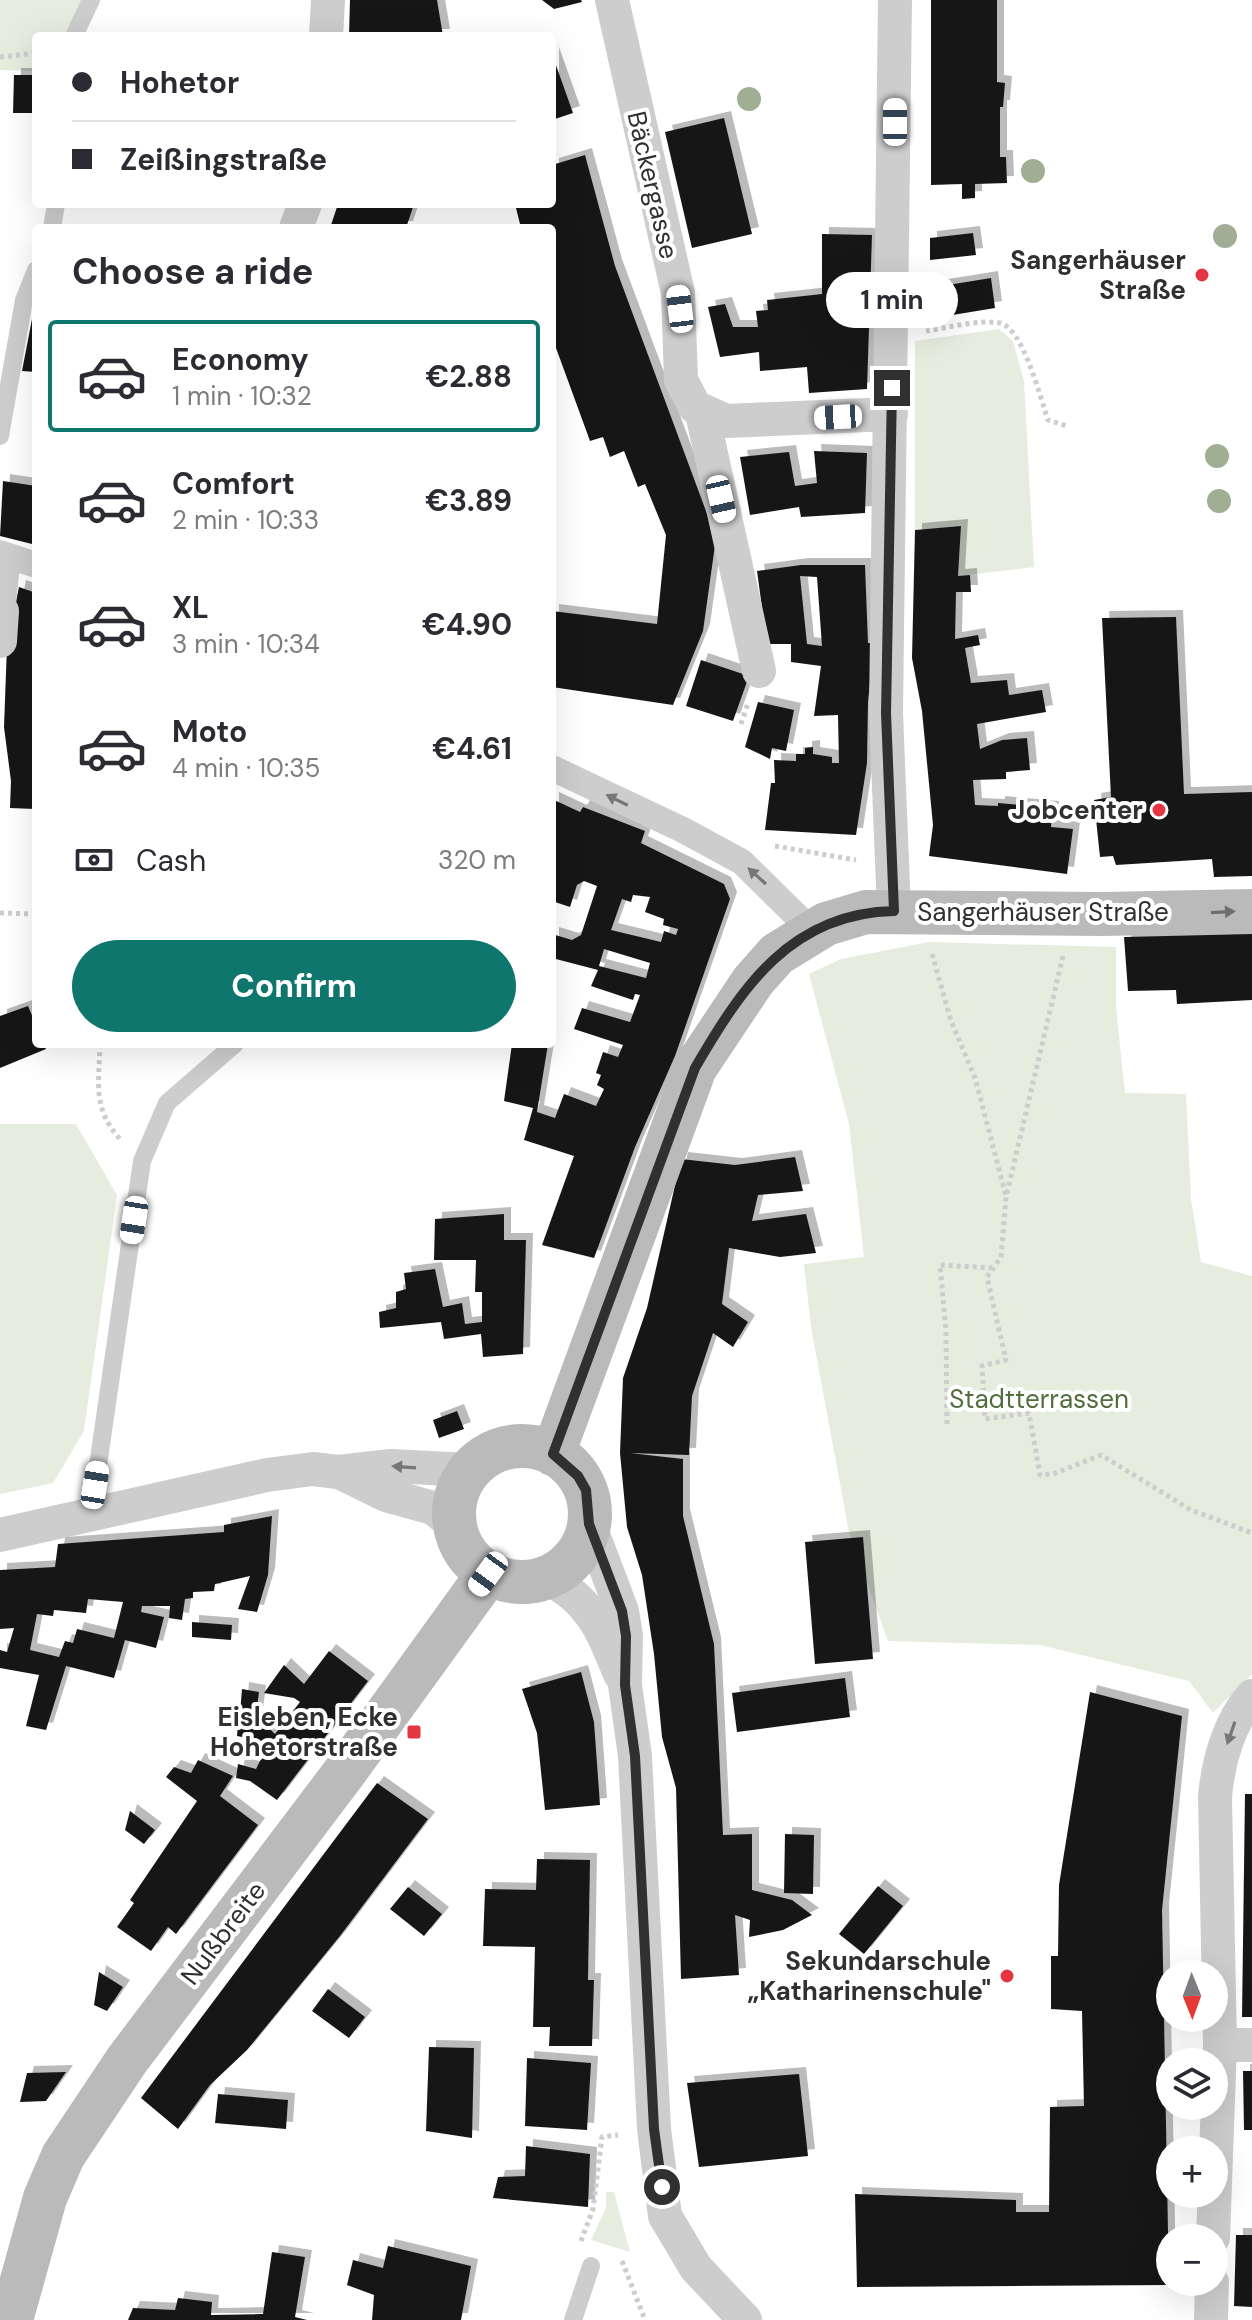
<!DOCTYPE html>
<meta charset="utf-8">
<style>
:root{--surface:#fff;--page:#f7f7f7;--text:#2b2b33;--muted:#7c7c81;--line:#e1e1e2;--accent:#0f766e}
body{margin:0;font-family:"DM Sans",sans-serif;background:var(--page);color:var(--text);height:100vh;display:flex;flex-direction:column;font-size:30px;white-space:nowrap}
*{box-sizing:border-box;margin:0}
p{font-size:26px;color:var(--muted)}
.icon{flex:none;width:44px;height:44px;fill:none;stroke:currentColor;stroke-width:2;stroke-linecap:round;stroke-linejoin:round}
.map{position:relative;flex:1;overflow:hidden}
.side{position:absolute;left:32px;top:224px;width:524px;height:824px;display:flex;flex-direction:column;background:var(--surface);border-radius:8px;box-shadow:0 8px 32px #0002}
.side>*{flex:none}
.guide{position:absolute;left:32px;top:32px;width:524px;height:176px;border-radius:8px;box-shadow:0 8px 32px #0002;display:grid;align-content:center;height:176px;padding:0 40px;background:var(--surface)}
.needle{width:52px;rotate:179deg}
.fabs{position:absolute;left:1156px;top:1960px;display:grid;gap:16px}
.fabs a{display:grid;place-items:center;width:72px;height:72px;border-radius:50%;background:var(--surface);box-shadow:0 8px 32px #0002;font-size:40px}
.end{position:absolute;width:36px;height:36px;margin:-18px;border:10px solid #303030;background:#fff;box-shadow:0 0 0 4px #fff}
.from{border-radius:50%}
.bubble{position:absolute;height:56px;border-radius:28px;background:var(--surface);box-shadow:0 8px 32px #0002;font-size:26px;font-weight:700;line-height:56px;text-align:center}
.car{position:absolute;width:24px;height:48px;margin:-24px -12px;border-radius:10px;box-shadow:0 0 6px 2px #0007;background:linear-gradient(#fff 24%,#345 0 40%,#fff 0 76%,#345 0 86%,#fff 0)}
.guide b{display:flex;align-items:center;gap:28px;height:76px;font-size:30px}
.guide b+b{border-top:2px solid var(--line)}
.guide i{width:20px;height:20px;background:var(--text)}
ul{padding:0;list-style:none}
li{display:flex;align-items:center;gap:24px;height:112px;margin:0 16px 12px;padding:0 24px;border:4px solid transparent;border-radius:8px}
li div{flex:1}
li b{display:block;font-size:30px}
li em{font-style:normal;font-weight:700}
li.on{border-color:var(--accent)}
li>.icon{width:72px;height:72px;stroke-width:1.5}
h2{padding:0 40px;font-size:36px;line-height:96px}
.pay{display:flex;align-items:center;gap:20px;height:88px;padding:0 40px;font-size:30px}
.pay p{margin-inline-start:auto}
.action{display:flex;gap:16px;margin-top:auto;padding:16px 40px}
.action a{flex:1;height:92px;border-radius:48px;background:var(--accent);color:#fff;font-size:32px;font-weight:700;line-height:92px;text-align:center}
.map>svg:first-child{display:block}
</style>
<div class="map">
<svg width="1252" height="2320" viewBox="0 0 1252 2320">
<defs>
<filter id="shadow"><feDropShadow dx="7" dy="-7" stdDeviation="0" flood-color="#0004"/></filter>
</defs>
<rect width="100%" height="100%" fill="#fff"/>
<!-- green -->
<path fill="#e6eddf" d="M 0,0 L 90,0 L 68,36 L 36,36 L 36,71 L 0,70 Z
M 999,329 L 1013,341 L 1024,381 L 1034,567 L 958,576 L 961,526 L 915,530 L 915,341 Z
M 929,942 L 1116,947 L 1116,1007 L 1125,1093 L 1186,1094 L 1191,1199 L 1201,1262 L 1252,1276 L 1252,1674 L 1213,1713 L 1189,1681 L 1040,1645 L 888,1641 L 849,1532 L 811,1327 L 804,1264 L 864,1257 L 849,1124 L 809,974 L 841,959 Z
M 0,1124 L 76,1124 L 117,1195 L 84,1431 L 53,1483 L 0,1494 Z
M 606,2192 L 614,2192 L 630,2252 L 591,2240 L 606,2208 Z"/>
<!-- building -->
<path fill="#171717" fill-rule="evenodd" filter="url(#shadow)" d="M 350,0 L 437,0 L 443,36 L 349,36 Z
M 542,0 L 581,0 L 582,2 L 554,9 Z
M 931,0 L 997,0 L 997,82 L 1005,83 L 1003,107 L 1000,107 L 1000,157 L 1006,157 L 1007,183 L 975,184 L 975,198 L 962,199 L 962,184 L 931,185 Z
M 552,54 L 573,113 L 552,120 Z
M 14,75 L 36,75 L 36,113 L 13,113 Z
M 724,118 L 752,234 L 692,248 L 665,132 Z
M 585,155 L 615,266 L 716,538 L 703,631 L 673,705 L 552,687 L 552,611 L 657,624 L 666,535 L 645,484 L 638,487 L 624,451 L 610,457 L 603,437 L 590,441 L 552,337 L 552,228 L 521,228 L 515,204 L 552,204 L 552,165 Z
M 338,204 L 414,204 L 406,228 L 330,228 Z
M 973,233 L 976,255 L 930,260 L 930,238 Z
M 822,234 L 872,235 L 867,389 L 809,393 L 807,367 L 760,371 L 759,352 L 720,357 L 708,307 L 725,304 L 733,327 L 758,327 L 756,311 L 768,310 L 767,300 L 822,294 Z
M 991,278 L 995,308 L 916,321 L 917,290 Z
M 32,319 L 36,320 L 36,372 L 22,371 Z
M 814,451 L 867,453 L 865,513 L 801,517 L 799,507 L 750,515 L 740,457 L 789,452 L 795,486 L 817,483 Z
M 3,481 L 36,486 L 36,545 L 0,536 Z
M 961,526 L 958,576 L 970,575 L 971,592 L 956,592 L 955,639 L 978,635 L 980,645 L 965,648 L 971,683 L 1007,680 L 1009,695 L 1042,690 L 1046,712 L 977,724 L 980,749 L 1002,740 L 1027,738 L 1030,770 L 1006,772 L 1006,779 L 973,780 L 975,805 L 998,806 L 998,803 L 1052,808 L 1051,827 L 1073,829 L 1067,874 L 929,856 L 933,825 L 922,711 L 912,658 L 915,530 Z
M 801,565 L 865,565 L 868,643 L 874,643 L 868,702 L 867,763 L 856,835 L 765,830 L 771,783 L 775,783 L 774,760 L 796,761 L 796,754 L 805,754 L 805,748 L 813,747 L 813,754 L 832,757 L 832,763 L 839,763 L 838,715 L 814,716 L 821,666 L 791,662 L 791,644 L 767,644 L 757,571 ZM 800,576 L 817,577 L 822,646 L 807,644 Z
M 19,587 L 36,593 L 35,809 L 10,808 L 11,781 L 4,727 L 7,646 Z
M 1176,617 L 1184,794 L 1252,792 L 1252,876 L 1214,877 L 1212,859 L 1116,865 L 1113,856 L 1100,857 L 1094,800 L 1111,797 L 1102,618 Z
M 701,660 L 749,676 L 733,721 L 686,706 Z
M 758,702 L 794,710 L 786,751 L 772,748 L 770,759 L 745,747 Z
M 552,799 L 580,812 L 583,807 L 645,831 L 641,843 L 724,884 L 730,899 L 675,1056 L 635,1147 L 594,1258 L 542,1245 L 574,1156 L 524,1140 L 533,1108 L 504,1101 L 512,1044 L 548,1044 L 537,1112 L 555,1118 L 564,1094 L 596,1106 L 604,1089 L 597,1085 L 601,1075 L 596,1073 L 603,1052 L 618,1057 L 623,1045 L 574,1029 L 582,1008 L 630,1022 L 640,995 L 635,994 L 633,1000 L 591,986 L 598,970 L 552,958 L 552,934 L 572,940 L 581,935 L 597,886 L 584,881 L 577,885 L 570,907 L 552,901 ZM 633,895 L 650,897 L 645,912 L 664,919 L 663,925 L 678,929 L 676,935 L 664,931 L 661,942 L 611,930 L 622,899 L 631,902 ZM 604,949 L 650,963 L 646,978 L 599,966 Z
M 1252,934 L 1252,1000 L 1177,1004 L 1176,990 L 1128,991 L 1124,937 Z
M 28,1006 L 36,1025 L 36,1044 L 44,1044 L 46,1049 L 0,1068 L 0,1016 Z
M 795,1157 L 803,1191 L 758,1195 L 752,1221 L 806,1214 L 816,1253 L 780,1257 L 729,1248 L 722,1304 L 748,1322 L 733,1347 L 713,1333 L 692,1396 L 689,1455 L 630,1453 L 683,1459 L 683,1516 L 714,1644 L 723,1835 L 752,1834 L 752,1890 L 792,1900 L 812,1915 L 783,1930 L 749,1937 L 750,1920 L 735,1915 L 739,1975 L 681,1979 L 676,1788 L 662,1737 L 654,1654 L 642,1575 L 627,1527 L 620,1453 L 623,1378 L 647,1308 L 681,1159 L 735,1165 Z
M 504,1214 L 504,1240 L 526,1240 L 523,1354 L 483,1357 L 481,1334 L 444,1339 L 441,1322 L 380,1328 L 379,1312 L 396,1308 L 396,1292 L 406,1289 L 404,1273 L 435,1269 L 443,1307 L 462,1303 L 465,1324 L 482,1322 L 482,1292 L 475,1292 L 476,1260 L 434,1260 L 435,1219 Z
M 457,1411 L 464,1429 L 439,1438 L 433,1420 Z
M 272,1516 L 268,1575 L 257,1612 L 238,1609 L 250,1576 L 215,1584 L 214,1591 L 193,1592 L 193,1598 L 185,1599 L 182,1620 L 169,1618 L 170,1606 L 142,1606 L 141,1612 L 164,1617 L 156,1648 L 125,1640 L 114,1678 L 66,1666 L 46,1730 L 26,1726 L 39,1675 L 0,1668 L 0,1650 L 7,1652 L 14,1628 L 0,1629 L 0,1570 L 55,1567 L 58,1544 L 224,1532 L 224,1525 ZM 88,1599 L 123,1602 L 114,1638 L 77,1629 L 73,1643 L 65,1641 L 59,1657 L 30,1650 L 37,1614 L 53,1616 L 54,1610 L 86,1613 Z
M 863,1537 L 873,1659 L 815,1664 L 805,1542 Z
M 192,1622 L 232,1625 L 231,1640 L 192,1637 Z
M 329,1651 L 368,1681 L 277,1800 L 250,1781 L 236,1778 L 238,1764 L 256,1769 L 264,1753 L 245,1750 L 247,1738 L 237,1736 L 238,1724 L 269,1728 L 275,1734 L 300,1702 L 294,1698 L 264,1693 L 284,1665 L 304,1684 Z
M 581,1672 L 594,1722 L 600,1805 L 545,1810 L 537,1733 L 522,1689 Z
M 845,1678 L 850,1717 L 737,1732 L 732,1693 Z
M 242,1689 L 259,1692 L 256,1715 L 240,1713 Z
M 1090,1692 L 1182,1716 L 1162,1910 L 1169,2285 L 857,2287 L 855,2194 L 1016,2200 L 1016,2212 L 1049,2212 L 1050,2107 L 1084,2106 L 1082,2011 L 1051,2009 L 1051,1956 L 1058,1956 L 1059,1885 Z
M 198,1760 L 233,1776 L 220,1796 L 258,1825 L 176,1934 L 168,1927 L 151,1951 L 117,1927 L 134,1903 L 130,1900 L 197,1801 L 166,1777 L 174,1767 L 191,1773 Z
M 377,1783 L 428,1819 L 340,1936 L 247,2050 L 210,2085 L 178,2129 L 141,2098 Z
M 1245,1794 L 1252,1794 L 1252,2017 L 1242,2017 Z
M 130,1811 L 155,1830 L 144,1844 L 125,1830 Z
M 785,1834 L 814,1835 L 813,1894 L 784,1893 Z
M 537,1859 L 590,1860 L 588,1980 L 594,1980 L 592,2046 L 549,2046 L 550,2027 L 533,2027 L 535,1947 L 483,1946 L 485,1889 L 536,1890 Z
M 878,1886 L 903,1906 L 864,1954 L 839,1934 Z
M 408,1887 L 442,1914 L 424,1936 L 390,1909 Z
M 99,1972 L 123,1987 L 107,2011 L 94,2005 Z
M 328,1989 L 365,2017 L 349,2038 L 312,2011 Z
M 429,2047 L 474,2048 L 472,2138 L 426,2131 Z
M 527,2058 L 591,2063 L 587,2130 L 525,2126 Z
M 1243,2071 L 1252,2071 L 1252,2130 L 1244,2130 Z
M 66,2072 L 46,2101 L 20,2102 L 27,2073 Z
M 799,2074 L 808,2156 L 699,2167 L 687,2083 Z
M 218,2094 L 288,2100 L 286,2129 L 215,2123 Z
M 526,2146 L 590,2154 L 588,2207 L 493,2198 L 498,2177 L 525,2176 Z
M 1236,2235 L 1252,2235 L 1252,2307 L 1234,2306 Z
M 388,2246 L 471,2266 L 461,2320 L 372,2320 L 374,2295 L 347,2285 L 353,2260 L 383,2268 Z
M 272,2252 L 305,2257 L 295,2317 L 307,2320 L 128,2320 L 133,2308 L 175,2310 L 178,2298 L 212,2302 L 211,2315 L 263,2314 Z"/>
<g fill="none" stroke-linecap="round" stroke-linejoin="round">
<!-- path -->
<path stroke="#cdcdcd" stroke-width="5" stroke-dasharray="4 4" stroke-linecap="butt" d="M 0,57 L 36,53
M 926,331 C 948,328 978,319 1000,323 C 1023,328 1040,397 1048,420 L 1067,426
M 552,583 L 555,583
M 741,724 L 748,703
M 775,846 L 856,860
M 0,913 L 36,914
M 932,954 L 951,1021 L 975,1078 L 1006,1196
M 1063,956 L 1006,1197 L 1001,1257 L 987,1277 L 1006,1360 L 982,1366 L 985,1419 L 1029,1413 L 1040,1475 L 1053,1474 L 1101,1455 L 1191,1510 L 1252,1533
M 100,1044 C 99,1083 92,1109 121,1140
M 947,1424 L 946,1331 L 940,1265 L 993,1268
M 581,2241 L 593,2209 L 602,2137 L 618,2135
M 622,2261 L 645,2320"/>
<!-- service -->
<path stroke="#cdcdcd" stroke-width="18" d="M 74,36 L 91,0
M 52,228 L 56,204
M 0,436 L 24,300 L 36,270
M 91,1514 L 142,1161 L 167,1103 L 235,1044
M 573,2320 L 591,2266"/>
<!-- pedestrian -->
<path stroke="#cdcdcd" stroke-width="26" d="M 0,553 L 36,565
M 2,611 L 8,556
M 552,768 L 683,830 L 742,862 L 812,931"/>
<!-- minor -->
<path stroke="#cdcdcd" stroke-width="34" d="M 612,0 L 678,293 L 681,380 L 695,407 L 726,421 L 891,414
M 326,36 L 328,0
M 296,228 L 305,204
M 702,413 L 759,671
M 0,641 L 2,611
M 894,911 L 886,713 L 895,0
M 339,1472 L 386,1495 L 433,1508 L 454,1525
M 589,1524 L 622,1611 L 626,1636 L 625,1685 L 635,1756 L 654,2129 L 665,2216 L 696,2268 L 745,2320
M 0,1535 L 267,1475 L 313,1469 L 338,1472 L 391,1466 L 469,1470
M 547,1578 C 591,1600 602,1630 620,1674
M 1220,2045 L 1252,2045
M 1213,2238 L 1220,2045 L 1215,1797 C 1218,1762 1229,1722 1252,1696
M 1211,2320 L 1212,2282"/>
<!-- secondary -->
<path stroke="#bababa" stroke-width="44" d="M454 1514a68 68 0 1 1 136 0a68 68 0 1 1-136 0Z
M 553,1454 L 695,1068 L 753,981 L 777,954 L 826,924 L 866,912 L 1102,914 L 1252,911
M 11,2320 L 45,2198 L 63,2156 L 127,2060 L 344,1773 L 488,1574"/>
</g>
<!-- trees -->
<g fill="#a0af94">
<circle cx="749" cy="99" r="12"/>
<circle cx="1033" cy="171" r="12"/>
<circle cx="1225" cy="236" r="12"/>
<circle cx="1217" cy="456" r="12"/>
<circle cx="1219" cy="501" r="12"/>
</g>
<!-- one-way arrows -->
<defs><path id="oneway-solid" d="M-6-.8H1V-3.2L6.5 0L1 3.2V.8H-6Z" transform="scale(2)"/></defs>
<g fill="#777">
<use href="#oneway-solid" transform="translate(617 800) rotate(-154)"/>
<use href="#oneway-solid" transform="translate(757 876) rotate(-138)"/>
<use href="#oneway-solid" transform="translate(404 1467) rotate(-176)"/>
<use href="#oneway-solid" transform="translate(1231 1733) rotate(109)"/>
</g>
<use fill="#6e6e6e" href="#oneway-solid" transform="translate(1223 912) rotate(-3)"/>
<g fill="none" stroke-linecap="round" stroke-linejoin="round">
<!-- route -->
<path stroke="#303030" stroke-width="10" d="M 662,2187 L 654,2129 L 635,1756 L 625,1685 L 626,1636 L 622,1611 L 589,1524 L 586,1490 L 578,1476 L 553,1454 L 695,1068 C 742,987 791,913 894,911 L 886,713 L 892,388"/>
</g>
<!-- markers -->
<g fill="#e53542" stroke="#fff" stroke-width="3">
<circle cx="1202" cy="275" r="8"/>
<circle cx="1159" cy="810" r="8"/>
<rect x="406" y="1724" width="16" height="16" rx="4"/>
<circle cx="1007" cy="1976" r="8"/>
</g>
<g text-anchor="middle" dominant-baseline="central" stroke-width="8" stroke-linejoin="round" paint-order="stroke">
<!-- street labels -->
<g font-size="26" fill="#303030" stroke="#fff">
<text transform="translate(653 185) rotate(77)">Bäckergasse</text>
<text x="1043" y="912">Sangerhäuser Straße</text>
<text transform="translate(223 1933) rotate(-53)">Nußbreite</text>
</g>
<!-- poi labels -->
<g font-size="26" font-weight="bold" fill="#303030" stroke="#fff" text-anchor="end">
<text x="1186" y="260">Sangerhäuser<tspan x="1186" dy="30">Straße</tspan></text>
<text x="1143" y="810">Jobcenter</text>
<text x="398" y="1717">Eisleben, Ecke<tspan x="398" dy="30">Hohetorstraße</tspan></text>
<text x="991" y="1961">Sekundarschule<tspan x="991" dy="30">„Katharinenschule"</tspan></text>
</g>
<!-- park labels -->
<g font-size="26" fill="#536d3d" stroke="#fff">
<text x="1039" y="1399">Stadtterrassen</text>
</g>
</g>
</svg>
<div class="fabs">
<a><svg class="needle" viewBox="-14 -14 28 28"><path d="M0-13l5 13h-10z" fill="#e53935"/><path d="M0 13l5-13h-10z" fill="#7c7c81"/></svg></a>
<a><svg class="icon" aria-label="layers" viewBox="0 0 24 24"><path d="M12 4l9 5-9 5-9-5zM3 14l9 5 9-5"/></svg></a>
<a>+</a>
<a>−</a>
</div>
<i class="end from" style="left:662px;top:2187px"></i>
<i class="end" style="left:892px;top:388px"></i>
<div class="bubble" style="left:826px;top:272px;width:132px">1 min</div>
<i class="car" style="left:895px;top:122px;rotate:0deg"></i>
<i class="car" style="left:680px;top:309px;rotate:353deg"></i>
<i class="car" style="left:838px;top:417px;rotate:267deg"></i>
<i class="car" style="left:721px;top:499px;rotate:167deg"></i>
<i class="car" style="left:134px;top:1220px;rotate:189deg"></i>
<i class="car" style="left:95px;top:1485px;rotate:9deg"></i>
<i class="car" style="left:488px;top:1574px;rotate:216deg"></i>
<div class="guide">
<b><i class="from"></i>Hohetor</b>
<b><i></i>Zeißingstraße</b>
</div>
<section class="side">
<h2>Choose a ride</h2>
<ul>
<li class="on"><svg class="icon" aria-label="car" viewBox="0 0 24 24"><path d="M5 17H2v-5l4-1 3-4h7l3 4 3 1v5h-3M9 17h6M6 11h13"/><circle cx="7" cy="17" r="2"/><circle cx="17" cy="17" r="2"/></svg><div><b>Economy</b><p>1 min · 10:32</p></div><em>€2.88</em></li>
<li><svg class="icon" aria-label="car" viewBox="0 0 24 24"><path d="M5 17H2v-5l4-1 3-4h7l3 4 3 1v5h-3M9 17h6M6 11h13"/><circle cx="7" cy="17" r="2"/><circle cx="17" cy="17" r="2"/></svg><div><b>Comfort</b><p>2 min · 10:33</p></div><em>€3.89</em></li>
<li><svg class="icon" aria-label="car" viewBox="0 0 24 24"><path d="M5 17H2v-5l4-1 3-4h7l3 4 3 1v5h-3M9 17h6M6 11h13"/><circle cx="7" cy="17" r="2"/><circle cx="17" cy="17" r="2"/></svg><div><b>XL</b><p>3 min · 10:34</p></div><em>€4.90</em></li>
<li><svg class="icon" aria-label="car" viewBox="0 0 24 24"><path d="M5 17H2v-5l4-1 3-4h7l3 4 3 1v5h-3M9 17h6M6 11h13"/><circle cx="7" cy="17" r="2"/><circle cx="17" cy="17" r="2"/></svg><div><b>Moto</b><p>4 min · 10:35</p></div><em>€4.61</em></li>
</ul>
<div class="pay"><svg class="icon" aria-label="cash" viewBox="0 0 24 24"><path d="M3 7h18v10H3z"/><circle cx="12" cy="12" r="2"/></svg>Cash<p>320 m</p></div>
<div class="action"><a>Confirm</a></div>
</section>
</div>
